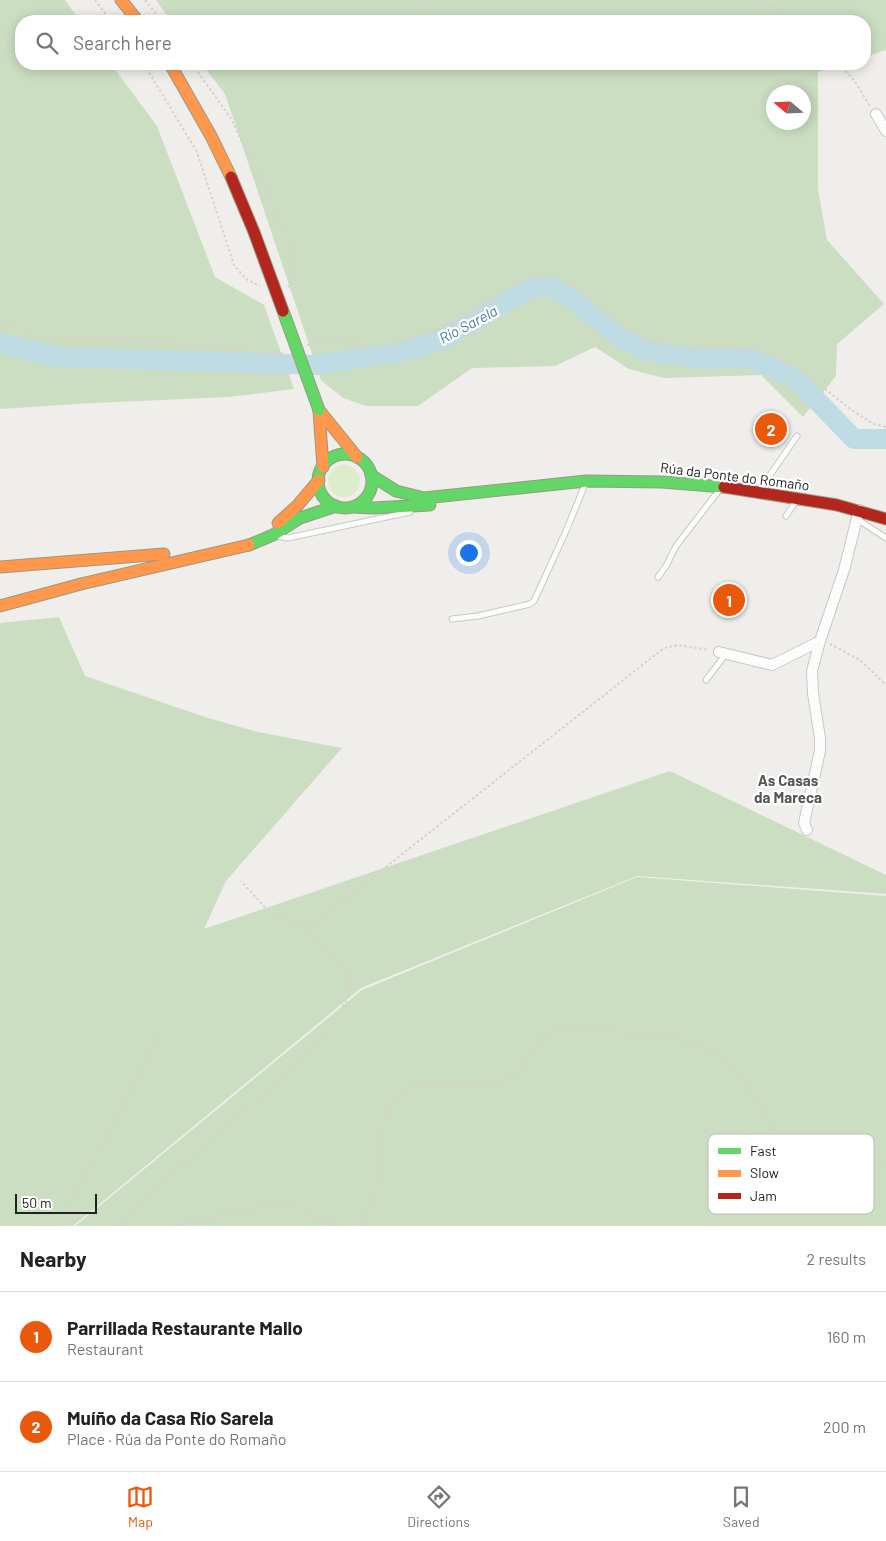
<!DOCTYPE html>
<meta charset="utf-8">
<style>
body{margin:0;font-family:Barlow,sans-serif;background:#f6f6f6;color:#222}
.compass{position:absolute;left:766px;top:85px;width:45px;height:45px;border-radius:50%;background:#fff;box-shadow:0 2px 12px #0003;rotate:289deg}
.scale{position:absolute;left:15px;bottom:12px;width:82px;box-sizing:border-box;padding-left:5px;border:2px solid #222;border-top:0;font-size:14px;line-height:18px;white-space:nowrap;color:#222;-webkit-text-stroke:4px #fff;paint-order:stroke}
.you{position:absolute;left:468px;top:552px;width:18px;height:18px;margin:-12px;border:4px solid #fff;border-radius:50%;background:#1a73e8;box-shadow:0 0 0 8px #1a73e833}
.badge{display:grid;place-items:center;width:32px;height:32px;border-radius:50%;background:#ea580c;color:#fff;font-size:16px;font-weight:700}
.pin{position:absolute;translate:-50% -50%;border:2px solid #fff;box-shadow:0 1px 5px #0006}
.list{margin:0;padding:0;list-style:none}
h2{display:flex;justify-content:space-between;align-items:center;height:65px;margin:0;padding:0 20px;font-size:21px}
h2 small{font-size:16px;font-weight:400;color:#767676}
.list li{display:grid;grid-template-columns:32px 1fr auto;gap:15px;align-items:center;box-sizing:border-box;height:90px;padding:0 20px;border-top:1px solid #e0e0e0}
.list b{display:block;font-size:19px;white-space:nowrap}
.list p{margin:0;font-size:16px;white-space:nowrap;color:#767676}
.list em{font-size:16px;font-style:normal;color:#767676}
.icon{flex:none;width:28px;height:28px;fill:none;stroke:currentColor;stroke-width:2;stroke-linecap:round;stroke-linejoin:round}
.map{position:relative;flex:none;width:886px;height:1226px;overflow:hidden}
.search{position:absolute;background:#fff;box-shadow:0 2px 12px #0003;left:15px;right:15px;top:15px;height:55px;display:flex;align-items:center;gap:12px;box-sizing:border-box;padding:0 18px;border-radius:20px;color:#767676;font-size:19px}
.sheet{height:245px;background:#fff}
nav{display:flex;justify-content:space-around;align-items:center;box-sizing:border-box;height:70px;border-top:1px solid #e0e0e0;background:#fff;font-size:14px;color:#767676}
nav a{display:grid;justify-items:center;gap:2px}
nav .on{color:#ea580c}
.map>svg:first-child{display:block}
</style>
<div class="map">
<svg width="886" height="1226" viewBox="0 0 886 1226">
<rect width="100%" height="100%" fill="#f0eeeb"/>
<circle fill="#ddeccb" cx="344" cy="481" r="16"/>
<g fill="#cbdec1" fill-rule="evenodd">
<polygon points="0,0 65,0 80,21 21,21 21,64 111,64 157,126 215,277 264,305 294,389 229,397 93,403 0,409"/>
<polygon points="156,0 886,0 886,50 865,57 865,21 171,21"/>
<path d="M202,64H843L818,72V190L827,240L884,304L837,344L836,376L803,417L761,375L664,378L629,369L595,347L555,366L472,368L418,406H366L343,398L321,380L225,94ZM804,92V122H774V92Z"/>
<polygon points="59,617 85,676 208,718 258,732 342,748 226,881 204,929 670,771 886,875 886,894 637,876 361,988 73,1226 0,1226 0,623"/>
<polygon points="637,877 886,896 886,1226 75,1226 362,990"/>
</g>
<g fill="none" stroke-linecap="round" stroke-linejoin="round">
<polyline stroke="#bfdbe3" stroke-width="20" points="0,343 57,357 317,365 411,350 446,338 505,302 534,287 553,287 580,305 618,336 643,350 701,359 746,358 772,367 799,382 854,439 886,439"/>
<defs>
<g id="lane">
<polyline points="759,491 797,436"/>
<polyline points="786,516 796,501"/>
<polyline points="857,519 886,538"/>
<polyline points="276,536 288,538 410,512"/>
<polyline points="658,577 666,566 676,546 720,489"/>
<polyline points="452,619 478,616 530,604 534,601 566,531 586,482"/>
<polyline points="706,680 726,654"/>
</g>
<g id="street">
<polyline points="876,114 886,131"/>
<polyline points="719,652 772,665 820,641"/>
<polyline points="807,830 804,823 820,751 820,738 813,693 812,671 820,641 844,570 859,510"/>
</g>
<g id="fast">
<circle cx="345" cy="481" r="27"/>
<polyline points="371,475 396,491 424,498 586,481 662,482 724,487"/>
<polyline points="354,507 373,508 430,505"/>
<polyline points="249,545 273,535 300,518 336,506"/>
</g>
<g id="slow">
<polyline points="121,0 138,21"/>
<polyline points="170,64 211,136 231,177"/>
<polyline points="319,410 357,457"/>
<polyline points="319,411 323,467"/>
<polyline points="278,523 298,505 319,480"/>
<polyline points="0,567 164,554"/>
<polyline points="0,606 81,584 249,545"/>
</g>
<polyline id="jam" points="724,487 837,505 886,519"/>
</defs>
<use href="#lane" stroke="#c9c8c7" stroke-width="7"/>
<use href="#street" stroke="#c9c8c7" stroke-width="12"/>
<use href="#fast" stroke="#999a82" stroke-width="13"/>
<use href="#slow" stroke="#999a82" stroke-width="13"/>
<use href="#jam" stroke="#999a82" stroke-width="13"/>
<g stroke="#dccecd" stroke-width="2" stroke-dasharray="2.5 2.5" stroke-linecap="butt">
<polyline points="95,0 111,21"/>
<polyline points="145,0 162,21"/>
<polyline points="764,0 788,21"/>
<polyline points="421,9 421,0"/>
<polyline points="144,64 197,152 234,265 246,279 260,286"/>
<polyline points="192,64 230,117 293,247 295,273 293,283 288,287"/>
<polyline points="838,64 854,80 870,106"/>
<polyline points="0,324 16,326 39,338 116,337 279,355 286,352"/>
<polyline points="307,345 320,341 347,340 373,348 391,347 472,314 517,282 536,276 577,287 612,322 648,341 684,350 717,348 759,350 792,366 823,387 850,409 874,424 886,427"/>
<polyline points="830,644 860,660 886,685"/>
<polyline points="307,929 664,648 678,645 709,650"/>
<polyline points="61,1226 78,1187 103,1144 163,1028"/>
<polyline points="119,1226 238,1113 271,1093 314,1048 347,1000 352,979 337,959 307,929 289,919 270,913 241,881"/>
<polyline points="173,1226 275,1204 289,1204 338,1226"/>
<path d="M360,1226C366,1214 373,1200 376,1187C383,1156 374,1105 409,1088C418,1087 427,1086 436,1086C460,1086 491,1091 512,1077C537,1060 529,1031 566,1027L671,1037L706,1047L731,1066L744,1081L758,1101L777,1140L791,1152L835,1171L848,1173L864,1171L886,1161"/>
</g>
<use href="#lane" stroke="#fdfcfc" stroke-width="5"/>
<use href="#street" stroke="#fdfcfc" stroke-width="10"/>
<use href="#fast" stroke="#63d668" stroke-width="11"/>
<use href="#slow" stroke="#ff974d" stroke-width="11"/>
<use href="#jam" stroke="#b3261e" stroke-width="11"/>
<defs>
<polyline id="fast-bridge" points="283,311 319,410"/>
<polyline id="jam-bridge" points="231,177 254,232 283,311"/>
</defs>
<use href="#fast-bridge" stroke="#999a82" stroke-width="13" stroke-linecap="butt"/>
<use href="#jam-bridge" stroke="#999a82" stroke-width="13" stroke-linecap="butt"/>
<use href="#fast-bridge" stroke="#63d668" stroke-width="11"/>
<use href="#jam-bridge" stroke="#b3261e" stroke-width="11"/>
</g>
<g text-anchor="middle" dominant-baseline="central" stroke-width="4.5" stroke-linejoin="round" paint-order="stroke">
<g font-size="14" fill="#222" stroke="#fff">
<text transform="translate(735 476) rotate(7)">Rúa da Ponte do Romaño</text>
</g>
<g font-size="15" font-style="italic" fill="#4a7aab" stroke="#fff">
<text transform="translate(468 324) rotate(-28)">Río Sarela</text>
</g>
<g font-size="15" font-weight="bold" fill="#555" stroke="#fff">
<text x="788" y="780">As Casas<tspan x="788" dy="17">da Mareca</tspan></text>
</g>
</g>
<rect x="708" y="1134" width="166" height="80" rx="8" fill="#fff" stroke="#bdbdbd" stroke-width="1"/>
<rect x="718" y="1148" width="23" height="6" fill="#63d668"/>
<rect x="718" y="1170" width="23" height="7" fill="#ff974d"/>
<rect x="718" y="1193" width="23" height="6" fill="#b3261e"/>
<g font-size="14" fill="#222">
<text x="750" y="1156">Fast</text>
<text x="750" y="1178">Slow</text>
<text x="750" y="1201">Jam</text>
</g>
</svg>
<svg class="compass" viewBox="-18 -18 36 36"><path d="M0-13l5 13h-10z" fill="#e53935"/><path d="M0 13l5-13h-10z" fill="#767676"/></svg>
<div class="scale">50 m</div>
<div class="you"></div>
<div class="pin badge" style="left:729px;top:600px">1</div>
<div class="pin badge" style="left:771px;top:429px">2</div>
<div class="search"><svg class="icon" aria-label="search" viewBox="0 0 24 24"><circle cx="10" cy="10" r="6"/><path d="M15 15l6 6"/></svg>Search here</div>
</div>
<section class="sheet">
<h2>Nearby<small>2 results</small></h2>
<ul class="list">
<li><span class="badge">1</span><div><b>Parrillada Restaurante Mallo</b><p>Restaurant</p></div><em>160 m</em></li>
<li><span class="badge">2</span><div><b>Muíño da Casa Río Sarela</b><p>Place · Rúa da Ponte do Romaño</p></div><em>200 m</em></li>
</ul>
</section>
<nav>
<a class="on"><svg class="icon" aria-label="map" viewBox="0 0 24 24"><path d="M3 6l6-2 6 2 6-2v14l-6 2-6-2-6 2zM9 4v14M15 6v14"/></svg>Map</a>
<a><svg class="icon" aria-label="directions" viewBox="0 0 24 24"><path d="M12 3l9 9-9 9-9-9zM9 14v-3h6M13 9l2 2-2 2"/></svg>Directions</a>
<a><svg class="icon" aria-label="saved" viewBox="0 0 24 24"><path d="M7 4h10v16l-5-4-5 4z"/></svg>Saved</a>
</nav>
